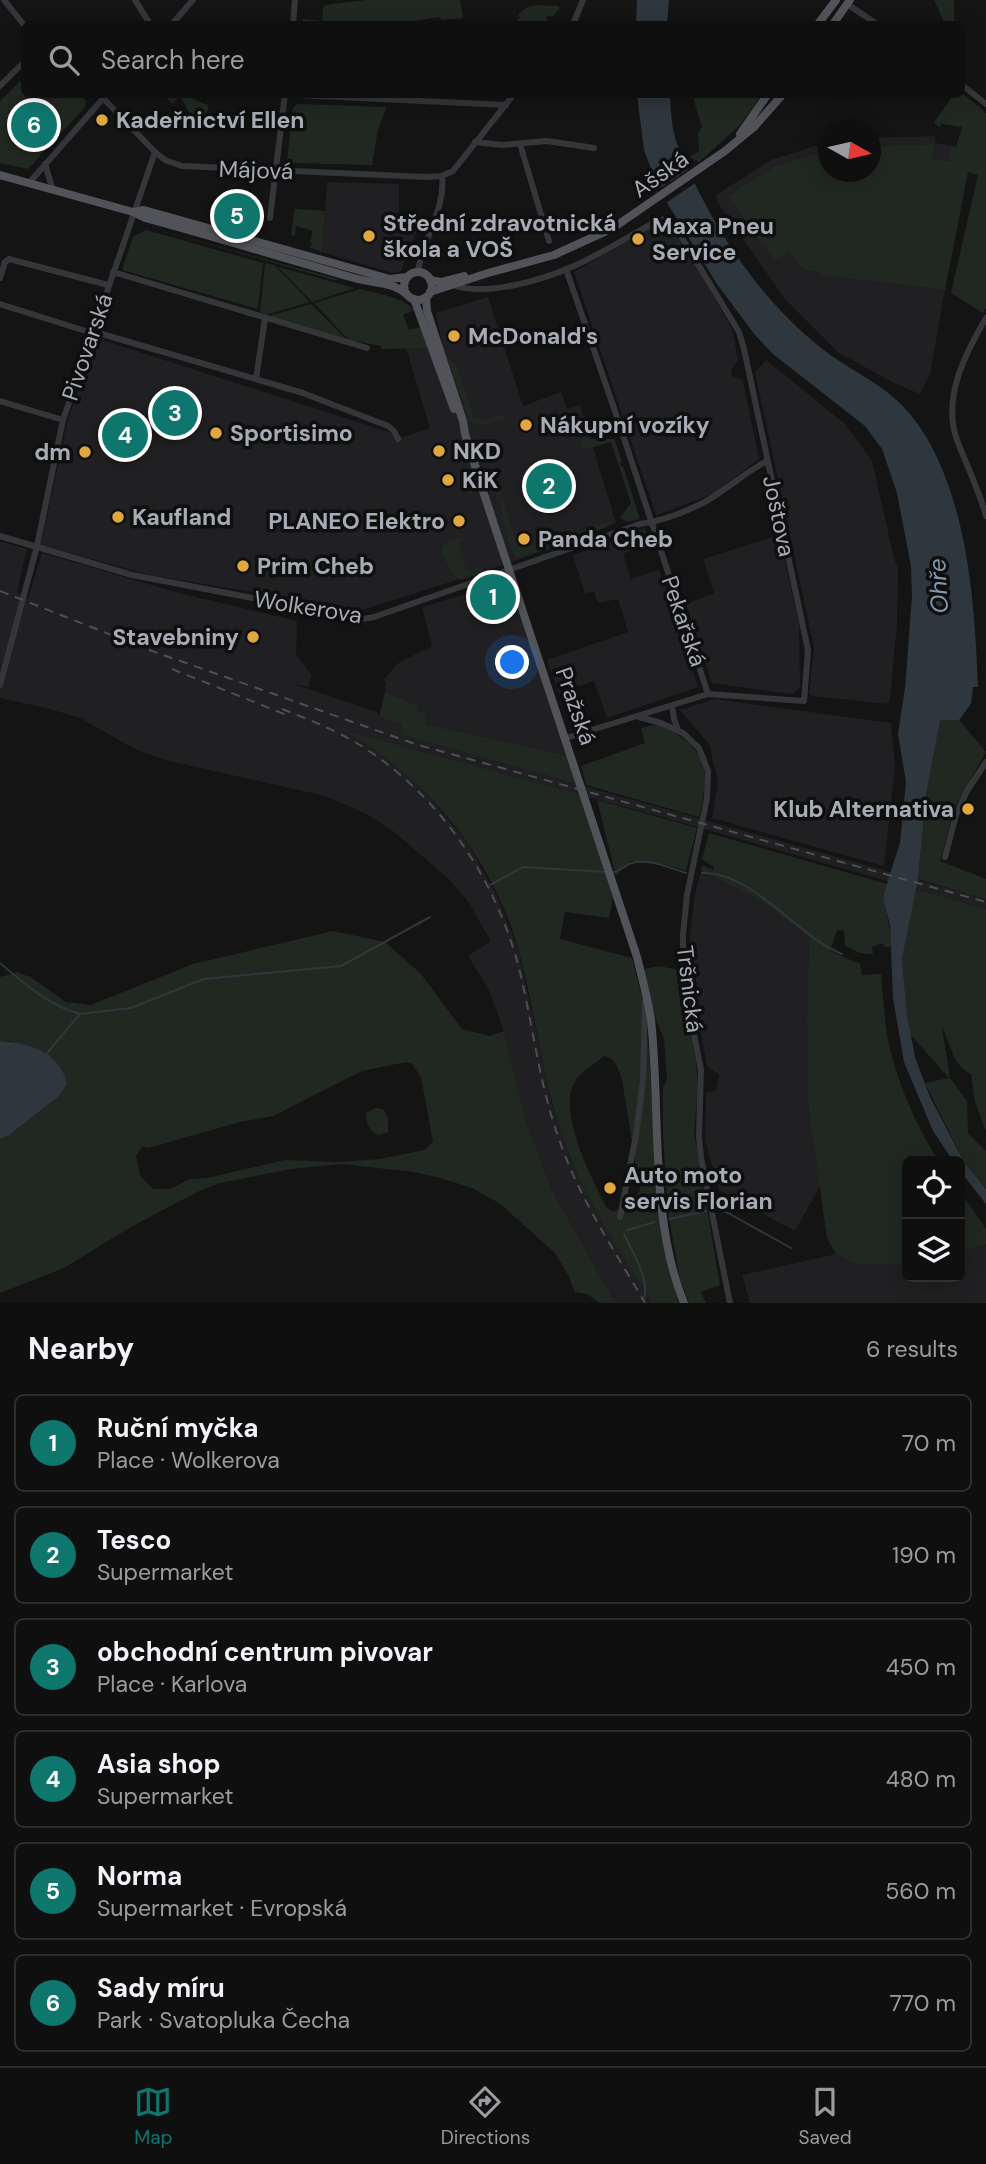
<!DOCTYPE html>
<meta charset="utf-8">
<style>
body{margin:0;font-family:"DM Sans",sans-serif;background:#1d1d1e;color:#f1f3f6}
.controls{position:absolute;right:21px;bottom:21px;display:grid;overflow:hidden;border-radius:10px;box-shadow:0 4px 18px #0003}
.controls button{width:63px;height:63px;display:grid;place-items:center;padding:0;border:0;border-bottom:2px solid #2f2f30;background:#0f0f10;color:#f1f3f6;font:35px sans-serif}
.compass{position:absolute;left:818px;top:119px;width:63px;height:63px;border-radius:50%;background:#0f0f10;box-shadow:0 4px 18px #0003;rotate:98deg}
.you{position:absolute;left:513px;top:663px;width:24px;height:24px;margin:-18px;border:5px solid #fff;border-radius:50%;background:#1a73e8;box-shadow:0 0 0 10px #1a73e833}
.badge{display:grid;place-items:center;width:46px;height:46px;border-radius:50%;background:#0f766e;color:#fff;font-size:23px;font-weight:700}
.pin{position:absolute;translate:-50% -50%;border:4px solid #fff;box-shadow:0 2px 7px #0006}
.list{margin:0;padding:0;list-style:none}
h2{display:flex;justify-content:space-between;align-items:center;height:91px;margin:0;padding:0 28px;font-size:30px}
h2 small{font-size:23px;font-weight:400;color:#9b9c9f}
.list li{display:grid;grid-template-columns:46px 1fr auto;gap:21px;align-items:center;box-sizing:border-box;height:98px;margin:0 14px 14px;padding:0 14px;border:2px solid #2f2f30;border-radius:10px}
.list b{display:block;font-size:26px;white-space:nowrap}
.list p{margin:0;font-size:23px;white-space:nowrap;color:#9b9c9f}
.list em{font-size:23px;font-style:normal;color:#9b9c9f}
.icon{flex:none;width:38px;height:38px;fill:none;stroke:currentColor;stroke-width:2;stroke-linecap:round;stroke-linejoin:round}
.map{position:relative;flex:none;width:986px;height:1303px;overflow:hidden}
.search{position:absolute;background:#0f0f10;box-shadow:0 4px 18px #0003;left:21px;right:21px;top:21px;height:77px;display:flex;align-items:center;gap:18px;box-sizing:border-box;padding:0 24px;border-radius:10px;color:#9b9c9f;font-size:26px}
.sheet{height:763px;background:#0f0f10}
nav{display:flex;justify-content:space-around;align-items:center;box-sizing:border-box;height:98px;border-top:2px solid #2f2f30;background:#0f0f10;font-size:19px;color:#9b9c9f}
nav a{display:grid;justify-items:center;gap:4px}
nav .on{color:#0f766e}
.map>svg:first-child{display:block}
</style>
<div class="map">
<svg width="986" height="1303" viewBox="0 0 986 1303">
<rect width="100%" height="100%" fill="#141415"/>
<g fill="#202022">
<polygon points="935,136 936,143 951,146 949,161 932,159 934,144 871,146 870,138"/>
<polygon points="828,142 828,149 773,167 728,196 789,250 803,270 821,272 821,275 945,290 930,374 920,394 894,383 839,353 785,299 717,202 716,195 771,160"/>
<polygon points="327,182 399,184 399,212 421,221 401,271 392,273 322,252"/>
<polygon points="659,223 671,225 698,269 732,329 738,360 731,370 732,376 743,380 759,459 713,494 656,515 574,272"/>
<polygon points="488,297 523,406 561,392 567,409 580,405 616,523 501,566 362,610 150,575 41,545 67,422 96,338 404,437 430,428 406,348 427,348 442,343 436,313"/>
<polygon points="766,360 845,424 872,461 894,558 898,569 897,623 890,699 887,704 812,696 809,693 814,647 755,372"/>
<polygon points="645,528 650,544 623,554 631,579 659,570 698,687 607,718 594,681 559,693 547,660 628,632 618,599 598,603 594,591 585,594 573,555"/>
<polygon points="779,535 799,624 800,687 794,693 790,694 712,683 686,604 714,593 703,559"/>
<polygon points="0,541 27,549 17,592 28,599 42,553 179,593 297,621 296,655 312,675 309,687 291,683 377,712 379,717 402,725 402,735 986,899 986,909 658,816 349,732 390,759 426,792 468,844 497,896 519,952 552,1105 570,1158 605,1225 652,1303 620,1303 613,1299 552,1190 526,1121 504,1031 488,988 468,956 491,941 469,903 448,878 393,831 370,816 342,803 321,795 165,760 137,750 80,718 50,709 0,698"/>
<polygon points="508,581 566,755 425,724 425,720 417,711 419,706 385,692 386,683 384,680 397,664 432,646 422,607"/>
<polygon points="715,699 891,723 895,767 884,866 712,818 718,781 709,744 680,710"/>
<polygon points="701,871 757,898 809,937 807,1018 808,1104 820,1186 795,1231 719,1190 705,1140 706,1092 716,1091 719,1075 707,1066 692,985 690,935 694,898"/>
<polygon points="986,1244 986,1303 750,1303 742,1275 836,1254 856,1264 907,1264 907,1277 960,1277 960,1252"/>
</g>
<g fill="#212821" fill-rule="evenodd">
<polygon points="367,0 460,0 463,18 441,20 440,17 412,21 410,24 302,24 303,19 322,21 323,9 325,5"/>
<polygon points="934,0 954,0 954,24 945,24"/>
<path d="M558,6L560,8L552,17L549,15L546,18L549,22L546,24H514L520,17L518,15C527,2 543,6 558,6Z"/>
<polygon points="24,77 24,94 80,95 86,101 85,107 28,169 0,163 0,101"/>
<polygon points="962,93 986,113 986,308 983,313 951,293 978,175 968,172 945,290 820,275 820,272 803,270 789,251 774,260 728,196 773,167 828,149 828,172 870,172 871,146 934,144 932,159 949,161 951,146 956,147 962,127 941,124 940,127 934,123 953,95 962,94"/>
<polygon points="163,95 184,95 209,106 204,120 190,114 180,95 173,104"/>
<polygon points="692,95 692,94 762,95 740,125 699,162 690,157 699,151 698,134 702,127"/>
<polygon points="297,104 387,107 378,129 372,165 289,163 287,160 293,108"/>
<polygon points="295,207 297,209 325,211 322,252 309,247 313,243 310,242 313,231 296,226 295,236 291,235"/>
<polygon points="151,228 334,278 339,280 334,280"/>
<polygon points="146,230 263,263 258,309 122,270 133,237"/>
<polygon points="265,263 274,265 310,302 266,315 260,312"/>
<polygon points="278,267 355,288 312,302"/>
<path d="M360,289C378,294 401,296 414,310L403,315L409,330L420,327L428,348L381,349V346L349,340L314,303Z"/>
<polygon points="311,304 346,339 269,316"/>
<polygon points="447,357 456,365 474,418 479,417 481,422 504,414 506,419 479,426 470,422"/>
<polygon points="584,439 614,439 622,461 620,462 621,467 623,466 640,519 627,522 620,518 631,503 611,442 584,450 580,440"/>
<path d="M493,467L514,536H516L520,549L612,521L607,527L546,550L517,557C506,549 505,518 500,503L502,501L500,496L498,497Z"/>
<polygon points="460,538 462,540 458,543 467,571 482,567 482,573 461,580 452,573 441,551 445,543"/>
<polygon points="385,692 419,706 417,711 426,715 425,724 566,755 577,784 402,735 402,725 379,717"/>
<polygon points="940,719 959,720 986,752 954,809 940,861 986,879 986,899 918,879 926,795"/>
<path d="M659,724C707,749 711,766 699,817L586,785L581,766L645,743L641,728Z"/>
<path d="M346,731L582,795L613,897L609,918L565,912L560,939L632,958C637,979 644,1000 646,1021C657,1114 647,1213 679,1303H652C619,1249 582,1195 562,1135C542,1077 536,1015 520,955C495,861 429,779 346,731ZM604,1056C617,1059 618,1068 622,1080L640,1190L633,1201L613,1212L606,1207C592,1178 553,1107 578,1077C584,1070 596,1063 604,1056Z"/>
<polygon points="597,800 697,828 686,871 667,865 631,861 623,867 616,876"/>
<path d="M709,833L887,884L884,893L892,947H884L883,943L872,947L873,954L860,953L845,946L844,931L837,930L830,951L860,964L862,975L881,974C883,994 884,1014 887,1034C894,1075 916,1127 939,1161H907V1264H856L836,1254L827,1238L808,1104L807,1018L809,937L757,898L701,871L702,865L713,870L714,867L702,859Z"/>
<path d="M919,890L986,909V1131L975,1102L971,1074C952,1066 950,1040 942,1028L950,1078L967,1101L968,1133L986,1151V1189L964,1162L925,1083L949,1078L910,1034L907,1015L902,959L915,891Z"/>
<path d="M333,931L385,942L421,974L462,1029L490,1036L504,1031L526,1121L552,1190L613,1299L620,1303H600L587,1294L575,1292L568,1275L555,1253L499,1203L472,1188L440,1178L414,1172L341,1164L291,1169L220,1183L197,1192L129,1228L64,1268L0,1293V1139L8,1136L59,1096L63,1072L53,1058L10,1041H0V977L17,972L32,978L66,1002L91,1005L193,964ZM406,1062L412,1064L421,1077L433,1142L424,1150L380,1159L336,1162L285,1160L207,1178L190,1179L170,1189H153L140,1175L136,1156L142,1147L148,1148L240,1122L273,1116L362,1071Z"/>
<polygon points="659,966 678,970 696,1062 698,1089 694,1132 720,1285 701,1292 706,1303 689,1303 680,1279 668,1212 663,1135 663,1087 667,1080 664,1039 655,1017 644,969"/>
<path d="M376,1108L383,1109L388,1118V1132L378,1135C369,1130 366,1123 366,1113Z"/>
<polygon points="960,1191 986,1229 986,1244 960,1252"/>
</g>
<g fill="#2e373d">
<polygon points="637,0 669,0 667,24 636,24"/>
<path d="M637,95H670C671,109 671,123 675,137C678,148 684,160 689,171C719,237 763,302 821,348C863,380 895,386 925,435C968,506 975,606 978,687H973L971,704L959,720H940L926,795L918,879L902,959L907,1015L915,1057L930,1097L964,1162L986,1189V1204L960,1171V1161H953L933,1131L904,1062L893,998L890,925L884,901V893L900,843L906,782L898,734L905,688L912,596L911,566L897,493L882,449L865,426L773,354L755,335L717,284L658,188L644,150Z"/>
<path d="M0,1041C30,1043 60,1052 67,1084L59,1096L8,1136L0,1139Z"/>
</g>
<polygon fill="#141415" points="692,167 698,181 663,205 656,191"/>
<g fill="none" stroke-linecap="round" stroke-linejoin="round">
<g stroke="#2e373d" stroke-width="2">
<path d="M614,872C621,871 623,867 629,864C645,857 671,868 686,873"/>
<path d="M702,873C751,870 798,937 842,954"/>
<polyline points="490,885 523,867 606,872"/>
<path d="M0,963C24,983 49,1006 80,1014"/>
<polyline points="47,1053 80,1014 131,1008 204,979 341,966 430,917"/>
<polyline points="716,1209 728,1213 791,1248"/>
<polyline points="669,1219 707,1211"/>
<polyline points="627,1230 655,1222"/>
<path d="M624,1234C632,1252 650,1278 644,1299"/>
</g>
<g stroke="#35363a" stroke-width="6">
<polyline points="4,0 24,25"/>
<polyline points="135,0 150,24"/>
<polyline points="847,4 877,24"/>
<polyline points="172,24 193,0"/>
<polyline points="293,24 295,0"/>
<polyline points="573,24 583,0"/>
<polyline points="962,85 986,104"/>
<polyline points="0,86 24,62"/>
<polyline points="99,94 155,152 165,160 182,166 426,177 442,176 453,171 514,94"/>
<polyline points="276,94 506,105"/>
<polyline points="475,142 502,145 547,141 594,148"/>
<polyline points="520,144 549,241"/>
<polyline points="45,164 53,190"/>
<polyline points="29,183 107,94"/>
<polyline points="270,218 285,94"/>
<polyline points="566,269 617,417 708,694"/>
<polyline points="113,272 367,348"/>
<path d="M418,272C422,240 446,209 442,176"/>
<polyline points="0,278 5,262 9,259 108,285"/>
<path d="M453,285C485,297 543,280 574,266C603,253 631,235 659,220L667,219L673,223L739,332L744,349L808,650L804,701L708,694L566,738"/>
<polyline points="0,304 92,333 102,334 303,393 388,426 394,431 398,439"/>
<path d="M986,318C965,354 942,398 957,440C967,466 979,490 986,516"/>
<polyline points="256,379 265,318"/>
<polyline points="0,401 63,420"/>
<path d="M0,536L132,575L363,619L374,617L640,524C662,521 683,513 703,503C725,491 744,473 767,461"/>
<polyline points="0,685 37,546 63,420 155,152"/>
<polyline points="672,706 674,719 678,730"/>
<polyline points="639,717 661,723 683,733 699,748 708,771 707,798 687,895 683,935 683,979 701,1070 699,1136 701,1158 730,1303"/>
<polyline points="945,857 956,815 967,791 986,762"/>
<polyline points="620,1217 636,1135 643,1080 645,1001"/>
</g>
<g stroke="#525359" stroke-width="8">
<polyline points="818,24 836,0"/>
<polyline points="833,24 850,0"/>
<polyline points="740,134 768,94"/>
<path d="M0,175L133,212L145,218C215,237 284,258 354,278C370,283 393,282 405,293"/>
<polyline points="133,212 144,210 390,279 407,277"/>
<circle cx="418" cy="286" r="14"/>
<polyline points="430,280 441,282 464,276"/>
<polyline points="430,292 488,273 554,255 613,228 725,151 754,127 783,94"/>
<path d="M426,297L427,311L463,421L465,434L482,488L637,957C642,978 648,999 651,1020C661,1110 649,1218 684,1303"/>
<polyline points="414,299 454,409"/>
</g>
<g stroke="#4d4e53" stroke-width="2" stroke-dasharray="9 7" stroke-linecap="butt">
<polyline points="0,591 152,651 415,744 986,902"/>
<polyline points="172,669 289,716"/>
<path d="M282,709C310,720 338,731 363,747C441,797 496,880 519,968C533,1025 539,1084 559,1139C579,1198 614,1250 645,1303"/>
</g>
</g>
<g fill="#e0a741" stroke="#0f0f10" stroke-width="2.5">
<circle cx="102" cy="120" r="7"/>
<circle cx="369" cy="236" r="7"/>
<circle cx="638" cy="239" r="7"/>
<circle cx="454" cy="336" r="7"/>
<circle cx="526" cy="425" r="7"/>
<circle cx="216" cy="433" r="7"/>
<circle cx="439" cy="451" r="7"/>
<circle cx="85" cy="452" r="7"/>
<circle cx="448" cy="480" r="7"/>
<circle cx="118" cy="517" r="7"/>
<circle cx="459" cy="521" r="7"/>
<circle cx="524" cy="539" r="7"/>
<circle cx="243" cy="566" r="7"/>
<circle cx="253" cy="637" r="7"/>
<circle cx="968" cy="809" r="7"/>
<circle cx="610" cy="1188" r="7"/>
</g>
<g text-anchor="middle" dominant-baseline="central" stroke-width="7" stroke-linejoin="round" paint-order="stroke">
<g font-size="23" font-weight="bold" fill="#a7abb4" stroke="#0f0f10" text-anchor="start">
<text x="116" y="120">Kadeřnictví Ellen</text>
<text x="383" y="223">Střední zdravotnická<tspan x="383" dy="26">škola a VOŠ</tspan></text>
<text x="652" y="226">Maxa Pneu<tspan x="652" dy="26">Service</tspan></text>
<text x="468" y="336">McDonald's</text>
<text x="540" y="425">Nákupní vozíky</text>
<text x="230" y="433">Sportisimo</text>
<text x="453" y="451">NKD</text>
<text x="71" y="452" text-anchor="end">dm</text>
<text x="462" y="480">KiK</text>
<text x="132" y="517">Kaufland</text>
<text x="445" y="521" text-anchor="end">PLANEO Elektro</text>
<text x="538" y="539">Panda Cheb</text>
<text x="257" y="566">Prim Cheb</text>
<text x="239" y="637" text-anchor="end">Stavebniny</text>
<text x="954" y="809" text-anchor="end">Klub Alternativa</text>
<text x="624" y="1175">Auto moto<tspan x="624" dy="26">servis Florian</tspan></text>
</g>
<g font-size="23" fill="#a7abb4" stroke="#0f0f10">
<text transform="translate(256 170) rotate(2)">Májová</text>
<text transform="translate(660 174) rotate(-35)">Ašská</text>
<text transform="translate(87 347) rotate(-71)">Pivovarská</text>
<text transform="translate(779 516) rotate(78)">Joštova</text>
<text transform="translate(308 607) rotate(9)">Wolkerova</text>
<text transform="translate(684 621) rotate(71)">Pekařská</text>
<text transform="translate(576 706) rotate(71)">Pražská</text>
<text transform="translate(690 989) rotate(83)">Tršnická</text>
</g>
<g font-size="24" font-style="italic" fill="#8199ad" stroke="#0f0f10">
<text transform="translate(938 586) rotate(-93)">Ohře</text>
</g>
</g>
</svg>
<div class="controls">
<button><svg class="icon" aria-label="locate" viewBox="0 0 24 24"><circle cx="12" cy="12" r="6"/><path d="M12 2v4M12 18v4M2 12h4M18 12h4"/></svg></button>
<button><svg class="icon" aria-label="layers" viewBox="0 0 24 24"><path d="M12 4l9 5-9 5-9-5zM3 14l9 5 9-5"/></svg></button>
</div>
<svg class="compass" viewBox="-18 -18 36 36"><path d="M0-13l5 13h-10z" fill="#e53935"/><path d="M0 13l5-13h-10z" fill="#9b9c9f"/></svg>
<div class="you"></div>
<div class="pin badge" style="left:493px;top:597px">1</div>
<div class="pin badge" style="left:549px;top:486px">2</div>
<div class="pin badge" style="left:175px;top:413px">3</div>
<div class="pin badge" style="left:125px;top:435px">4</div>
<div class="pin badge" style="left:237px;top:216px">5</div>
<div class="pin badge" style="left:34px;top:125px">6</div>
<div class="search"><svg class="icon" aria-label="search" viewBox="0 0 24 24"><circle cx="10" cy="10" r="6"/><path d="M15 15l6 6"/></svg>Search here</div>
</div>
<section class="sheet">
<h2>Nearby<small>6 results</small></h2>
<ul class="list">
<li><span class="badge">1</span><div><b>Ruční myčka</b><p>Place · Wolkerova</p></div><em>70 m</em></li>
<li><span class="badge">2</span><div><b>Tesco</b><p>Supermarket</p></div><em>190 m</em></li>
<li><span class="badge">3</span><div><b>obchodní centrum pivovar</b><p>Place · Karlova</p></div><em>450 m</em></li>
<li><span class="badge">4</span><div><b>Asia shop</b><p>Supermarket</p></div><em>480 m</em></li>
<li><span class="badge">5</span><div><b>Norma</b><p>Supermarket · Evropská</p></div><em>560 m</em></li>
<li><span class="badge">6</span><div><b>Sady míru</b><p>Park · Svatopluka Čecha</p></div><em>770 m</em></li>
</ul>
</section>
<nav>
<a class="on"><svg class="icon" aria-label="map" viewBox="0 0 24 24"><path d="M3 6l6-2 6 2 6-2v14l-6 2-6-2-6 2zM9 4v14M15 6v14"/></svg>Map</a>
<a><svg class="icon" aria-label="directions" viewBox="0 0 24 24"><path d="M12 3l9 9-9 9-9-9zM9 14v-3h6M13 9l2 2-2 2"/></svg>Directions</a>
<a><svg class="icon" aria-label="saved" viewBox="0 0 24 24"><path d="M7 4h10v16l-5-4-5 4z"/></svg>Saved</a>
</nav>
